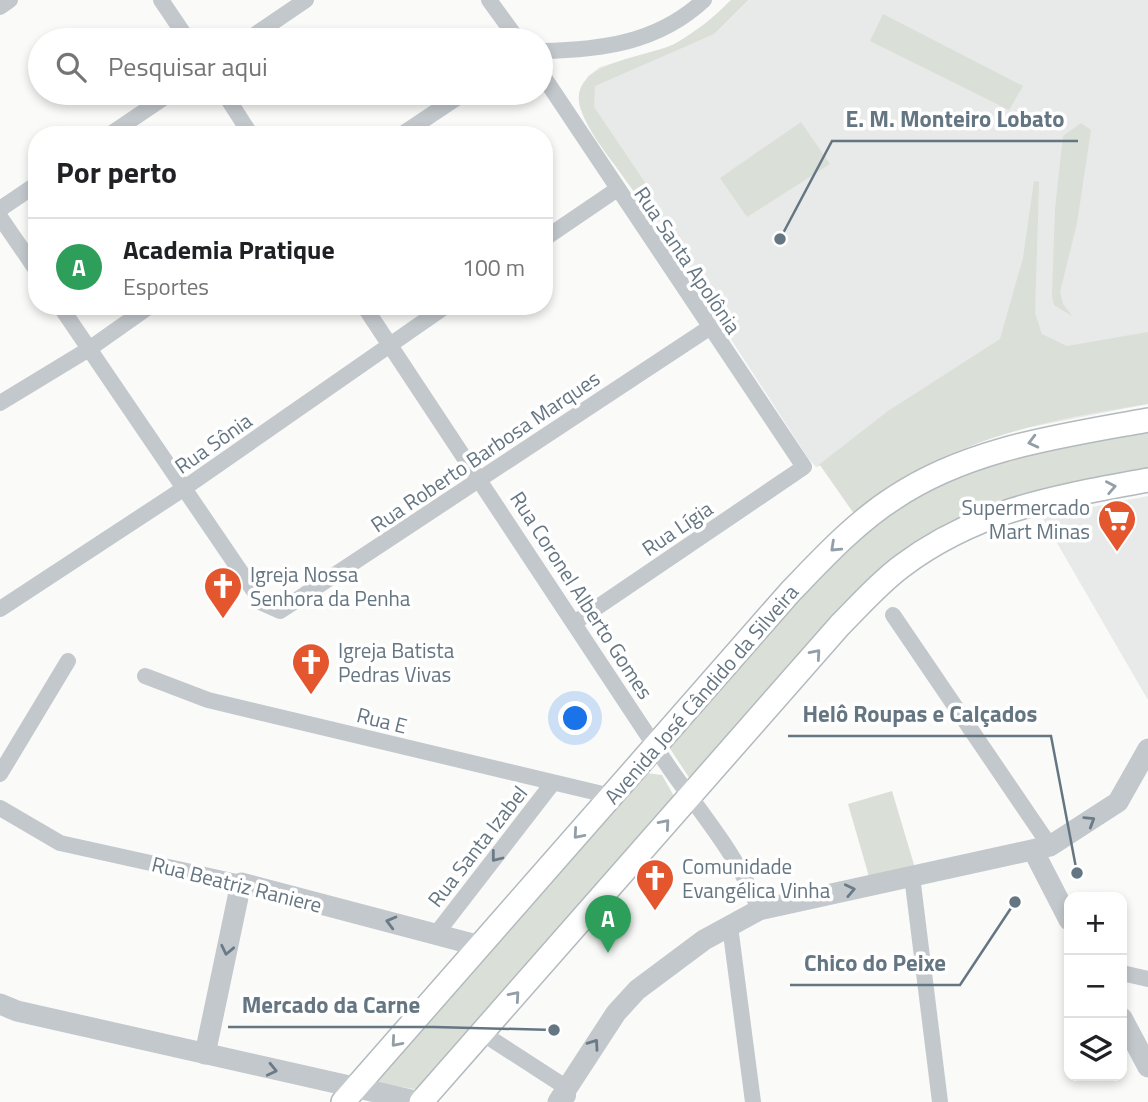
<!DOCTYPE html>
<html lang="pt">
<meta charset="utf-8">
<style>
body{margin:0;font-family:"Titillium Web",sans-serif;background:#f6f6f6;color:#202124}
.controls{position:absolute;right:21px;bottom:21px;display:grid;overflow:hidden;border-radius:14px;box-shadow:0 4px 10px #0003}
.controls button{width:63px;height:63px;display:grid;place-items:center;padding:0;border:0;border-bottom:2px solid #e0e0e0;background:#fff;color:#202124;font:35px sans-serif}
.you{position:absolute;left:576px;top:719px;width:24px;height:24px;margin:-18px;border:5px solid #fff;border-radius:50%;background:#1a73e8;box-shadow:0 0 0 10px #1a73e833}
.badge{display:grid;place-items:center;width:46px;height:46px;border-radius:50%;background:#e4572e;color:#fff;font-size:23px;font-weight:700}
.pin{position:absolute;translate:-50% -58px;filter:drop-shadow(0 2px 4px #0008)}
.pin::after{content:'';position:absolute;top:37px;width:24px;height:21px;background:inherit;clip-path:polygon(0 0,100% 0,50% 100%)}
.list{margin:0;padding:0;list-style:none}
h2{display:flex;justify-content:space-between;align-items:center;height:91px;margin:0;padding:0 28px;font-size:30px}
h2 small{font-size:23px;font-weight:400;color:#757577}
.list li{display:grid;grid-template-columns:46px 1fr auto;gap:21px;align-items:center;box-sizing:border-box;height:98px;padding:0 28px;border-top:2px solid #e0e0e0}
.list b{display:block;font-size:26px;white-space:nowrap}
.list p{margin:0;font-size:23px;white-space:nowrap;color:#757577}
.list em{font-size:23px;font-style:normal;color:#757577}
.icon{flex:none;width:38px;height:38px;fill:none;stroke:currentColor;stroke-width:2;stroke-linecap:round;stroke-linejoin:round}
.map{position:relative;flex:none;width:1148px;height:1102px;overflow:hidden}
.search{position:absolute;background:#fff;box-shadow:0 4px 10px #0003;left:28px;top:28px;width:525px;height:77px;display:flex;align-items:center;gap:18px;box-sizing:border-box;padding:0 24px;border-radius:38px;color:#757577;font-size:26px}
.panel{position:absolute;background:#fff;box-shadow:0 4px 10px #0003;left:28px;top:126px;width:525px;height:189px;border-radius:28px}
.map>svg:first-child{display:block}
</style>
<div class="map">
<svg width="1148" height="1102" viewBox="0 0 1148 1102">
<rect width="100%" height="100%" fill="#fafaf8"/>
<g fill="#e8e9e9">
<polygon points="731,0 1148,0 1148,404 1026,428 961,447 901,480 855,515 820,465 816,467 808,458 581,108 582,87 588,76 600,67 674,45 712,20"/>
<polygon points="1148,496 1148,700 1042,517"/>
</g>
<g fill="#dadfd7">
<path d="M731,0H748L714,34L595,86L594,107L646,184L634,192C617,166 591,138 581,110C565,60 648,59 676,43C697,31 714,17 731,0Z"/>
<polygon points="883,14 1023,86 1009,110 870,41"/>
<polygon points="801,122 830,164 747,217 720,178"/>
<polygon points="1081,123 1091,130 1077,223 1060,292 1063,304 1072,316 1054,305 1052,296 1055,209 1063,136"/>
<path d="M1034,181L1039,182L1035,313L1042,334L1067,346L1148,332V404C1039,421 940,441 855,515L820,465L816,467L888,411L1000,339L1023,258Z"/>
<polygon points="1148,428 1148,472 948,527 692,782 669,747 749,651 859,535 930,487 999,459"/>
<polygon points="646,773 662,775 675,798 420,1090 371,1082"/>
<polygon points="892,791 915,868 870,880 848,804"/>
</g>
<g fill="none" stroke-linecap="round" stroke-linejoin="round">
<defs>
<g id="secondary">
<path d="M343,1102L791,591C823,558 855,523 894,498C969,448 1061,436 1148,420"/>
<path d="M421,1102L840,625C860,605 879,583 902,566C978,509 1057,497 1148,480"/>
</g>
</defs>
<use href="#secondary" stroke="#b3babf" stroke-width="26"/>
<g stroke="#c3c8cc" stroke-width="16">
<polyline points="161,0 188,40"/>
<polyline points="489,0 518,40"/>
<polyline points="0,7 10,0"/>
<polyline points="247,40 306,0"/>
<path d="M541,51C601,50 658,43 704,0"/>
<polyline points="541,73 804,467 574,623"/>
<polyline points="224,93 251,135"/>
<polyline points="109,135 171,93"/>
<polyline points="401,135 464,93"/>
<polyline points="0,209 37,184"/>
<polyline points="0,217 37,271"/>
<polyline points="544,239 616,190"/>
<polyline points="60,306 262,603 280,611 709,328"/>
<path d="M364,306L664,760C696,808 739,855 759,910"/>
<polyline points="0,403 89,349 150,306"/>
<polyline points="0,609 183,489 446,306"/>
<polyline points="893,615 1050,846"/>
<polyline points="145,676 208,700 611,796"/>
<polyline points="0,774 68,661"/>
<polyline points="0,808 60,843 241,883"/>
<polyline points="912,876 940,1102"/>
<polyline points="730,926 753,1102"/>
<polyline points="436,934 552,784"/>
<polyline points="1122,973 1148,979"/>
<polyline points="482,1033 567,1088 568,1096"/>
</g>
<g stroke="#c3c8cc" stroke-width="21">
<polyline points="1034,852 1069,920"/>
<polyline points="0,1004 17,1011 420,1102"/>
<polyline points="1122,1018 1148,1067"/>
<polyline points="205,1054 241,883 480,946"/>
<polyline points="558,1102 616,1013 637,990 704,940 759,910 1050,846 1118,802 1148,749"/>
</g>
<use href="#secondary" stroke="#fff" stroke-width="23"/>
</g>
<defs><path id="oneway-chevron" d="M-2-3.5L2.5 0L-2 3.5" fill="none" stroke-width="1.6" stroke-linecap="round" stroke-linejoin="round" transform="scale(1.75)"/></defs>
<g stroke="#939fa8">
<use href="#oneway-chevron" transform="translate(1033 442) rotate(166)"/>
<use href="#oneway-chevron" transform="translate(1111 487) rotate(-11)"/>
<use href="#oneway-chevron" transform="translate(835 547) rotate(137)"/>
<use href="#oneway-chevron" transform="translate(816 654) rotate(-49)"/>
<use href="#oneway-chevron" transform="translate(665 824) rotate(-49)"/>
<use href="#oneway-chevron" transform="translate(578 834) rotate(131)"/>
<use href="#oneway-chevron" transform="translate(515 996) rotate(-49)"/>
<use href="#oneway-chevron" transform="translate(396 1042) rotate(131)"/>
</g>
<g stroke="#6a7a87">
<use href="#oneway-chevron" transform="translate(1090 821) rotate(-32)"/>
<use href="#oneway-chevron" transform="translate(496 857) rotate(128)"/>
<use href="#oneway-chevron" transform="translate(850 890) rotate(-12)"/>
<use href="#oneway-chevron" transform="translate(391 922) rotate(-165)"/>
<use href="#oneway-chevron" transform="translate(227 950) rotate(102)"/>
<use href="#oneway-chevron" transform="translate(594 1044) rotate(-55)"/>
<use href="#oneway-chevron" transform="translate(272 1070) rotate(13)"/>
</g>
<defs>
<symbol id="supermarket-pin" viewBox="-11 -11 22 30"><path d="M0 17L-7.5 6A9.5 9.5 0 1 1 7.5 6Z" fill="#e4572e" stroke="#fff"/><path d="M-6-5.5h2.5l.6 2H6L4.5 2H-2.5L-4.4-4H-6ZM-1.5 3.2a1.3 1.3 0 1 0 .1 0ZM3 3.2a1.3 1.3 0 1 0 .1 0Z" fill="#fff"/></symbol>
<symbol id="church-pin" viewBox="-11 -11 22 30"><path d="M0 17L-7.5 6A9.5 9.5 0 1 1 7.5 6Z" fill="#e4572e" stroke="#fff"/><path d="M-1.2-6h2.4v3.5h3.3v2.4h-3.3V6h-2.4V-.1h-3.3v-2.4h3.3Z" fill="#fff"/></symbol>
</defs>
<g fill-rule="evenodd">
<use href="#supermarket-pin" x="1095" y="497" width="44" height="60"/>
<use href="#church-pin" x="201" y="564" width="44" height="60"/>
<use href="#church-pin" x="289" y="640" width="44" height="60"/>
<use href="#church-pin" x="633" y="856" width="44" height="60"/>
</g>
<g text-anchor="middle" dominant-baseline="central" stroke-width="7" stroke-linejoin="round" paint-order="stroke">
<g font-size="21" fill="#657683" stroke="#fff">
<text transform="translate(688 260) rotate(56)">Rua Santa Apolônia</text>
<text transform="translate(213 443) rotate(-35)">Rua Sônia</text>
<text transform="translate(485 451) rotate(-34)">Rua Roberto Barbosa Marques</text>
<text transform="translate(677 528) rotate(-34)">Rua Lígia</text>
<text transform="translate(582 595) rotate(57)">Rua Coronel Alberto Gomes</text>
<text transform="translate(701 694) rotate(-49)">Avenida José Cândido da Silveira</text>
<text transform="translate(382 720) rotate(14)">Rua E</text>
<text transform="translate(477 846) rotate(-52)">Rua Santa Izabel</text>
<text transform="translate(237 884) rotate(14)">Rua Beatriz Raniere</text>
</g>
<g font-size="21" fill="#657683" stroke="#fff" text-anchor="start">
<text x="1090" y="507" text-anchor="end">Supermercado<tspan x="1090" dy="24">Mart Minas</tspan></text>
<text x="250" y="574">Igreja Nossa<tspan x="250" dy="24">Senhora da Penha</tspan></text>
<text x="338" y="650">Igreja Batista<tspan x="338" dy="24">Pedras Vivas</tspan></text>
<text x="682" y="866">Comunidade<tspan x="682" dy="24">Evangélica Vinha</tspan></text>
</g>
</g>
<path fill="none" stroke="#657683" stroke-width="2.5" d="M780 239L832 141H1078M1077 873L1051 736H788M1015 902L960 985H790M554 1030L434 1027H228"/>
<g fill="#657683" stroke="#fff" stroke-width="2.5">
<circle cx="780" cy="239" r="7"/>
<circle cx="1077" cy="873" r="7"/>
<circle cx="1015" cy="902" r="7"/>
<circle cx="554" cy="1030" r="7"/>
</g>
<g font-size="23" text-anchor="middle" font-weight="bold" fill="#657683" stroke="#fff" stroke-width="7" stroke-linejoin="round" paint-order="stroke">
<text x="955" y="127">E. M. Monteiro Lobato</text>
<text x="920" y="722">Helô Roupas e Calçados</text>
<text x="875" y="971">Chico do Peixe</text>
<text x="331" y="1013">Mercado da Carne</text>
</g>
</svg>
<div class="controls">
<button>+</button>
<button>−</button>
<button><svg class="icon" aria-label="layers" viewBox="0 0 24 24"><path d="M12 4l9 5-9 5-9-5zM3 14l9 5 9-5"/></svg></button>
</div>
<div class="you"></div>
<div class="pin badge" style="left:608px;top:953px;background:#2e9e5b">A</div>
<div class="search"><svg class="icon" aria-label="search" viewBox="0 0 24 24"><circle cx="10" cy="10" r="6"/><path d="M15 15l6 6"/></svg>Pesquisar aqui</div>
<section class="panel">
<h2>Por perto<small></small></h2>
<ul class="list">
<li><span class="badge" style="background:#2e9e5b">A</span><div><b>Academia Pratique</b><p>Esportes</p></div><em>100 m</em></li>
</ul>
</section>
</div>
